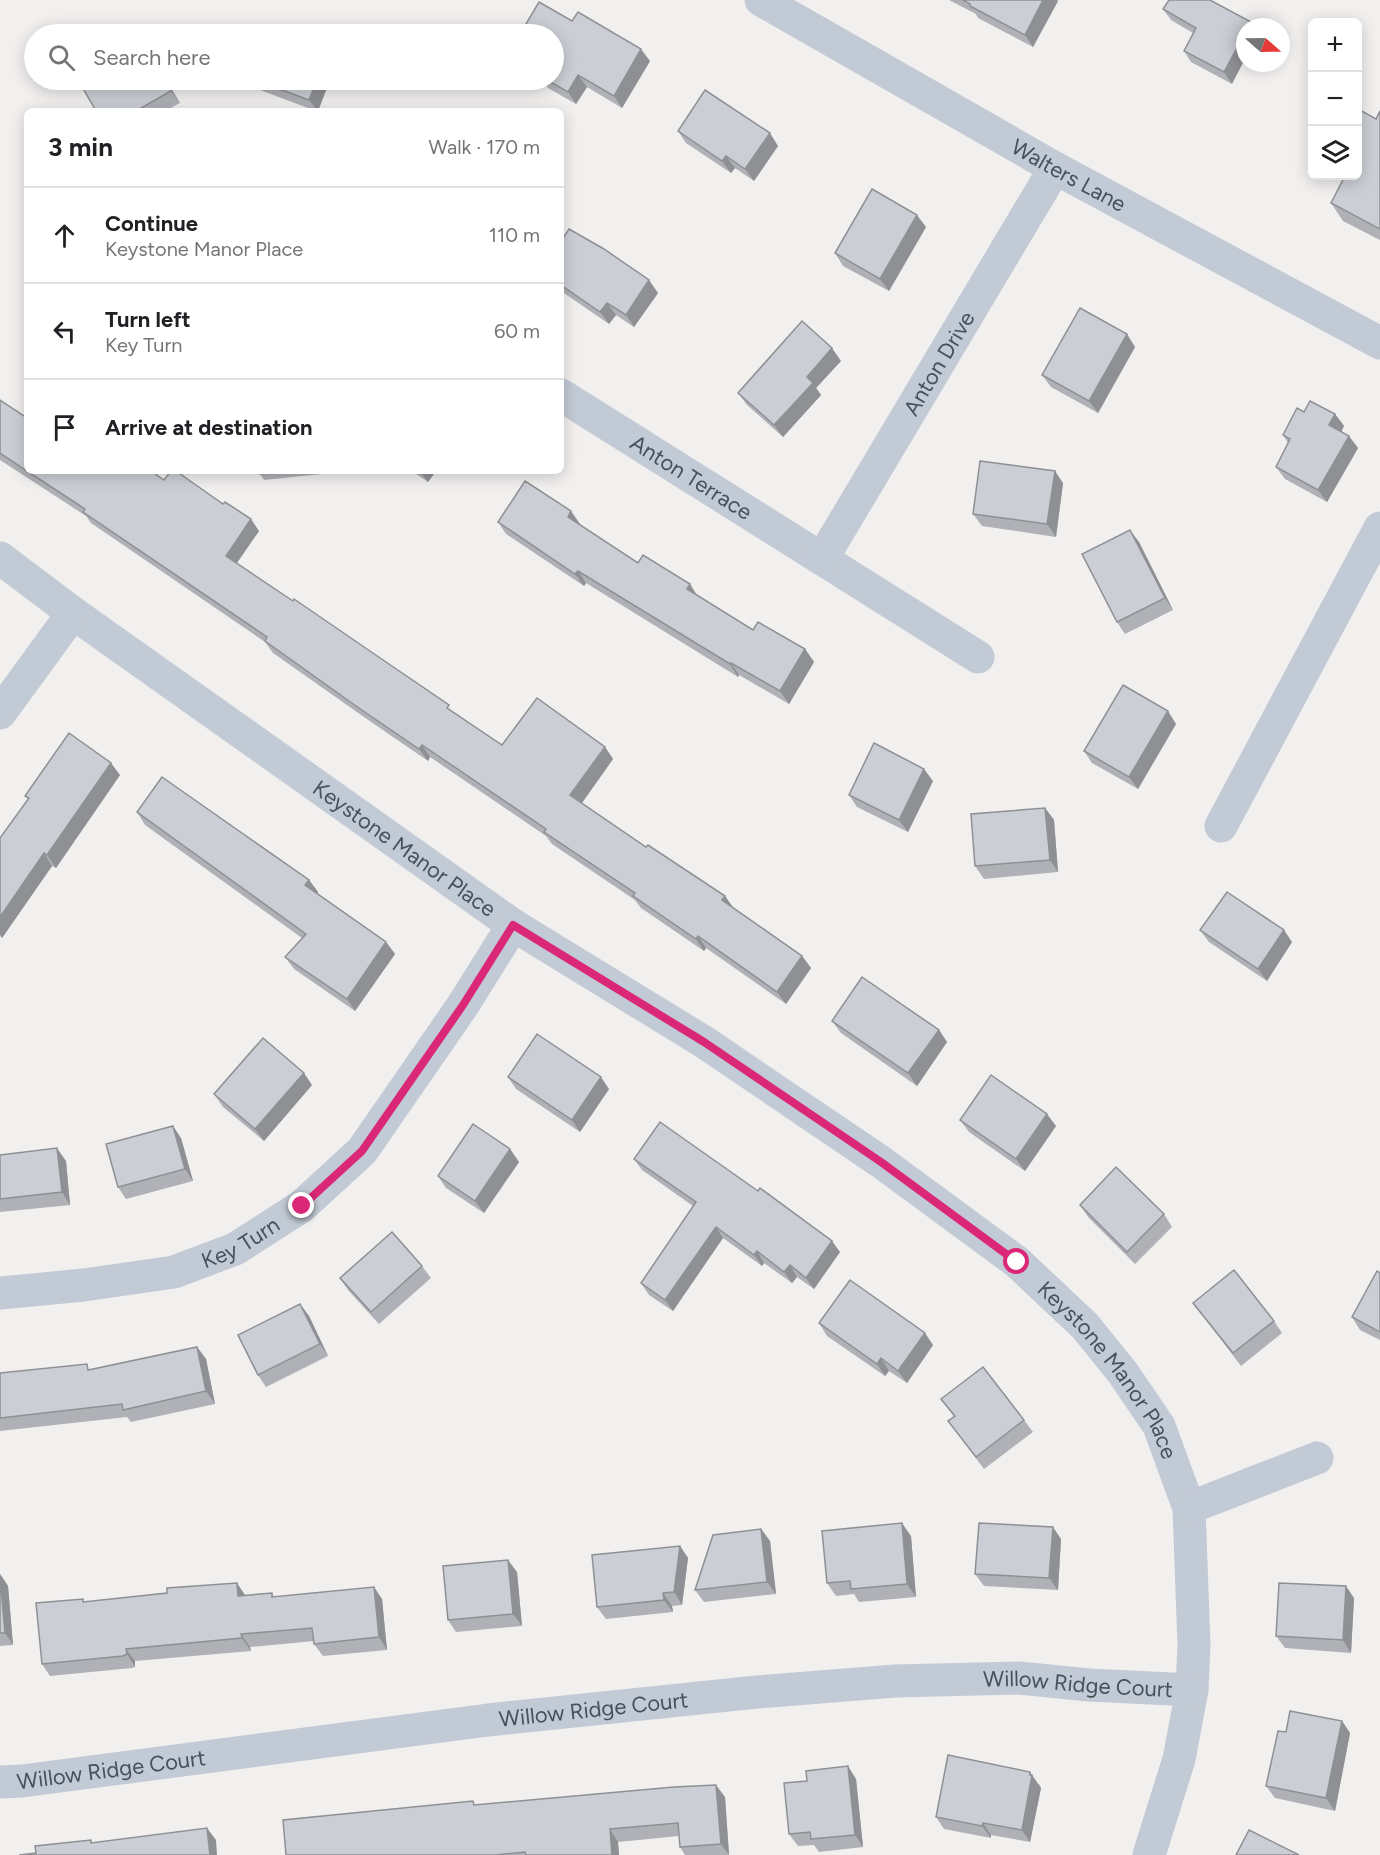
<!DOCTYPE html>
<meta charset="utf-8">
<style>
body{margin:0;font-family:Figtree,sans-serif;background:#f2f2f2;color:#202124}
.controls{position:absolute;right:18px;top:18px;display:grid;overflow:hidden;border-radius:9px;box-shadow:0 3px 15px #0003}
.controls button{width:54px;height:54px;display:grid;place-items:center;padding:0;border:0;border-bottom:2px solid #e0e0e0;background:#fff;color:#202124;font:30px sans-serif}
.compass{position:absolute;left:1236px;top:18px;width:54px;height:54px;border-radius:50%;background:#fff;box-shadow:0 3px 15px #0003;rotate:110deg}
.stop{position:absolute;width:18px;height:18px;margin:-14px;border:4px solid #db2777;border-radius:50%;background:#fff}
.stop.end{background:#db2777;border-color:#fff;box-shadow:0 2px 6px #0008}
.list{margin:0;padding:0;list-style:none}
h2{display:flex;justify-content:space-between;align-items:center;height:78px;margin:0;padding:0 24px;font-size:26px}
h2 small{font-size:20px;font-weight:400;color:#757577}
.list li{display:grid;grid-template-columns:39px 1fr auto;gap:18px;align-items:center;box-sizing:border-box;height:96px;padding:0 24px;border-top:2px solid #e0e0e0}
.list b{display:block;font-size:22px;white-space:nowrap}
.list p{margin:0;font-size:20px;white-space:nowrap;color:#757577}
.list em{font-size:20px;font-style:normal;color:#757577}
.icon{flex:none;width:33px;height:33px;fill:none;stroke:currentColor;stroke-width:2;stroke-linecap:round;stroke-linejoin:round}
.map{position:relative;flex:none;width:1380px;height:1855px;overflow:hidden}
.search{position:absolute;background:#fff;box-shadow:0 3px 15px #0003;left:24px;top:24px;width:540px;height:66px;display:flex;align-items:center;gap:15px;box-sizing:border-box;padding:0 21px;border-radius:33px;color:#757577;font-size:22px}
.panel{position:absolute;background:#fff;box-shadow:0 3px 15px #0003;left:24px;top:108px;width:540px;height:366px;border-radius:9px}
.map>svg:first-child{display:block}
</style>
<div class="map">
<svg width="1380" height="1855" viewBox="0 0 1380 1855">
<rect width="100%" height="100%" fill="#f2efef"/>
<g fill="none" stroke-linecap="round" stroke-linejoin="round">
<g stroke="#c2cad5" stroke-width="33">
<path id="s1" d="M761,0L1055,168L1380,343"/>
<path id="s2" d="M561,395L978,657"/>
<path id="s3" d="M0,558L73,613L513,925L704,1042L881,1162L1017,1262L1085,1326L1123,1373L1159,1426L1189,1508L1194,1645L1192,1690L1179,1759L1149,1855"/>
<path id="s4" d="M822,559L1055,168"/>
<polyline points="0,713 73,613"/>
<polyline points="1221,826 1380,528"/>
<path id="s5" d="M0,1293L84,1285L174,1272L235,1249L302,1206L362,1151L463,1005L513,925"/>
<polyline points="1189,1508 1317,1458"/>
<path id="s6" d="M0,1782L22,1781L488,1720L757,1692L895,1681L1019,1678L1089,1685L1192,1690"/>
</g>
</g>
<g fill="#afb1b6">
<polygon points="949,0 1057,0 1058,1 1033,47 978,18 976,14"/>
<polygon points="1210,0 1232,84 1191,62 1184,51 1193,33 1171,20 1163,9"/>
<polygon points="572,21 650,61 622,108 587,87 576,104 548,88 543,80 554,80"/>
<polygon points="166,80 180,103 165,111 96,111"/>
<polygon points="244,80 330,80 318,111 316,111 249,86"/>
<polygon points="1358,109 1376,119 1380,111 1380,240 1343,221 1331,203 1358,176"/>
<polygon points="678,131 778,146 754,181 735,168 731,173 686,143"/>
<polygon points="926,227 889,291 843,266 835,253"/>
<polygon points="561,241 658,293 634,327 616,315 609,324 561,291"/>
<polygon points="1135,347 1098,413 1051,387 1042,375"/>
<polygon points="841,361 816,388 821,395 783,437 747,405 738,393"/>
<polygon points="0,400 27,471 164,480 259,531 237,563 502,745 605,747 613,759 582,803 646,847 725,896 733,907 802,956 811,968 786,1004 706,948 704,951 641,908 635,900 552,844 546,836 430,757 428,761 364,717 273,653 265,642 91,523 86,516 0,460"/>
<polygon points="1304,412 1335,414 1344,426 1341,432 1358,448 1327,502 1285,479 1276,467 1288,443 1283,435"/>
<polygon points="259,471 329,471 331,473 264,480 260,474"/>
<polygon points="412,471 436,471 428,482"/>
<polygon points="1063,483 1056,537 982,526 973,514"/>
<polygon points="498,522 580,524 579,525 638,563 698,597 753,630 805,649 814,662 789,704 739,675 738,677 586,583 584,586 506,534"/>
<polygon points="1139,542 1173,610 1125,634 1117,622"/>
<polygon points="1176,724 1138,789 1092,763 1084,751"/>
<polygon points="120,775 56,868 52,866 2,938 0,936 0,838 28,799 25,796"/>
<polygon points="933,781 908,832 857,807 849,795"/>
<polygon points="1045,808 1054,820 1058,872 984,879 975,866"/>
<polygon points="137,812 309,880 318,892 317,893 386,942 395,954 355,1011 294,969 285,957 302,938 145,825"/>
<polygon points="1200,930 1292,942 1267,981 1209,942"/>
<polygon points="832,1021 939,1030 947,1042 917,1086 841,1033"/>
<polygon points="508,1077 609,1089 580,1132 516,1089"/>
<polygon points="312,1085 264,1141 223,1107 214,1094"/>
<polygon points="960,1120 1056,1126 1025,1171 969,1132"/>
<polygon points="181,1138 193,1181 126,1199 118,1187"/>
<polygon points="510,1149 519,1162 484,1213 446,1188 438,1176"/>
<polygon points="0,1155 66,1161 70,1205 0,1212"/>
<polygon points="634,1159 840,1252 814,1289 797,1277 792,1283 764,1263 762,1266 723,1238 673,1311 649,1295 641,1283 693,1206 642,1170"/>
<polygon points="1080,1205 1164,1214 1172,1227 1135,1264 1088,1217"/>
<polygon points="422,1266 431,1278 379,1324 348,1290 340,1278"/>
<polygon points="1380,1273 1380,1340 1360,1330 1352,1317"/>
<polygon points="1193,1303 1274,1321 1282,1333 1241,1366"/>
<polygon points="300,1304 309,1316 328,1356 266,1387 258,1375"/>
<polygon points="819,1323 933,1345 907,1383 889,1371 885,1376 827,1336"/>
<polygon points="197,1347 206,1359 215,1404 131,1422 127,1417 0,1431 0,1373 91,1370"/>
<polygon points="941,1399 1024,1420 1033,1432 984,1469 948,1421 954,1417"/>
<polygon points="761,1529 770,1541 776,1594 704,1602 695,1590"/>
<polygon points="911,1536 916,1597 859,1602 854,1594 836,1596 827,1583"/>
<polygon points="1061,1539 1058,1590 984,1586 975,1574"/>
<polygon points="680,1546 688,1558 682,1605 672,1606 673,1612 606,1619 597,1607"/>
<polygon points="517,1572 522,1626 456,1632 448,1620"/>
<polygon points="0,1574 8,1586 13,1645 0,1646"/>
<polygon points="374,1587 382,1599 387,1650 323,1656 314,1644 314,1641 250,1647 251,1651 135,1661 135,1667 132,1668 50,1676 42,1664 85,1602 167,1593 246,1595 272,1593 274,1597"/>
<polygon points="1354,1598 1351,1653 1285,1648 1276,1636"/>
<polygon points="1342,1721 1350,1733 1335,1811 1275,1798 1266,1786 1286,1732"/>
<polygon points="856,1779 863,1847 819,1852 814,1845 798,1846 789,1834"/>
<polygon points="1039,1784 1041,1788 1030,1842 991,1835 991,1838 944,1829 936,1817"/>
<polygon points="725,1797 729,1855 685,1855 680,1847 679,1836 618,1842 619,1855 286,1855 476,1805"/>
</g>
<g fill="#8e9094">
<polygon points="1043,0 1057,0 1058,1 1033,47 1025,35"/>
<polygon points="1251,22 1255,27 1248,27"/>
<polygon points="1245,33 1245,59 1232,84 1224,72"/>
<polygon points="641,49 650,61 622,108 614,96"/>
<polygon points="578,75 587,87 576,104 568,92"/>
<polygon points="165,80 166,80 180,103 171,91"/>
<polygon points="317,80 330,80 318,111 309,100"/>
<polygon points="770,133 778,146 754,181 745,169"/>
<polygon points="726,156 735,168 731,173 722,161"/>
<polygon points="917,215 926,227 889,291 880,279"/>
<polygon points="649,280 658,293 634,327 626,315"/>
<polygon points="607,303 616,315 609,324 600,312"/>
<polygon points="1127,334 1135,347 1098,413 1089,401"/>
<polygon points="832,348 841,361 816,388 821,395 783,437 774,425 807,377"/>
<polygon points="1335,414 1344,426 1338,438 1329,425"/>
<polygon points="1349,436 1358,448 1327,502 1318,490"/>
<polygon points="420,471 436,471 428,482"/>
<polygon points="1055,471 1063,483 1056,537 1047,524"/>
<polygon points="571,511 580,524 577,529 568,517"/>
<polygon points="251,519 259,531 234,567 226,556"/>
<polygon points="1130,530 1139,542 1173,610 1165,598"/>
<polygon points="578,571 586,583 584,586 575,574"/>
<polygon points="690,584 698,597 687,589"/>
<polygon points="805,649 814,662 789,704 780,691"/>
<polygon points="731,663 739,675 738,677 730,664"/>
<polygon points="1168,711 1176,724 1138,789 1129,777"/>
<polygon points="422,745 430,757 428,761 419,749"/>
<polygon points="605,747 613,759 579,807 570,795"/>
<polygon points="111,763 120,775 56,868 47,855"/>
<polygon points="924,769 933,781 908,832 899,820"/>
<polygon points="1045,808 1054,820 1058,872 1050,860"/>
<polygon points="44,853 52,866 2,938 0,934 0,917"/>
<polygon points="309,880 318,892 314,897 305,885"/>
<polygon points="725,896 733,908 722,900"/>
<polygon points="1284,930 1292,942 1267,981 1258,969"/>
<polygon points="698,936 706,948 704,951 696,939"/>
<polygon points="386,942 395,954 355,1011 347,999"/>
<polygon points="802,956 811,968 786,1004 777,992"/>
<polygon points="939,1030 947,1042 917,1086 908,1073"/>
<polygon points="304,1073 312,1085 264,1141 255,1129"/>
<polygon points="601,1077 609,1089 580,1132 572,1120"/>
<polygon points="1047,1114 1056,1126 1025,1171 1016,1159"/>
<polygon points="173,1126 181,1138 193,1181 185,1169"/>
<polygon points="57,1148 66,1161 70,1205 62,1192"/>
<polygon points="510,1149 519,1162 484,1213 475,1201"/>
<polygon points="716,1227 723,1238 673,1311 665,1300"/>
<polygon points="832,1241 840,1252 814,1289 806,1278"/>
<polygon points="757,1251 764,1263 762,1266 754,1255"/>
<polygon points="790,1265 797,1277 792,1283 784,1272"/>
<polygon points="300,1304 309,1316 328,1356 320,1344"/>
<polygon points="925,1333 933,1345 907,1383 898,1371"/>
<polygon points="197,1347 206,1359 215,1404 206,1391"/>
<polygon points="881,1358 889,1371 885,1376 877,1364"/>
<polygon points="902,1523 911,1536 916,1597 907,1584"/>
<polygon points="1053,1527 1061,1539 1058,1590 1049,1578"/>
<polygon points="761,1529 770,1541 776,1594 767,1582"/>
<polygon points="680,1546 688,1558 682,1605 674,1592"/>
<polygon points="508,1560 517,1572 522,1626 513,1614"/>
<polygon points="0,1574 8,1586 13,1645 5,1633"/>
<polygon points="237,1583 245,1595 247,1608 238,1596"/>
<polygon points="1346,1586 1354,1598 1351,1653 1343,1640"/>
<polygon points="374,1587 382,1599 387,1650 379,1637"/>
<polygon points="663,1593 672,1606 673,1612 664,1600"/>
<polygon points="241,1634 250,1647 251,1651 242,1638"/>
<polygon points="126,1649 135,1661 135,1667 127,1654"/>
<polygon points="1342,1721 1350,1733 1335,1811 1326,1798"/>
<polygon points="848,1766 856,1779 863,1847 855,1835"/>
<polygon points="1030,1772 1041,1788 1030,1842 1022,1830"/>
<polygon points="716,1785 725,1797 729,1855 721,1844"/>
<polygon points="983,1823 991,1835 991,1838 982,1826"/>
<polygon points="207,1828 216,1840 217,1855 210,1855"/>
<polygon points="610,1829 618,1842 619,1855 612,1855"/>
</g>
<g fill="#cbced4" stroke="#8e9094" stroke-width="1.5">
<polygon points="963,0 1043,0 1025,35 970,6 970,4"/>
<polygon points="1169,0 1210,0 1251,22 1248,27 1245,27 1245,33 1224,72 1184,51 1196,28 1163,9"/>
<polygon points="539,2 572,21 578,12 641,49 614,96 578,75 568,92 547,80 554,80 554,34 520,34"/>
<polygon points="258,25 285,34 255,34"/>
<polygon points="86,80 165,80 171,91 136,111 96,111 80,83"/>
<polygon points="255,80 317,80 309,100"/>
<polygon points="705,90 770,133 745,169 726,156 722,161 678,131"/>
<polygon points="1358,109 1376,119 1380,111 1380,229 1331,203 1345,176 1358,176 1358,152 1359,149 1358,148"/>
<polygon points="872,189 917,215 880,279 835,253"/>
<polygon points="569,229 604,249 649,280 626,315 607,303 600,312 561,285 561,241"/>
<polygon points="1080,308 1127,334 1089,401 1042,375"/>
<polygon points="802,321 832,348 807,377 813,383 774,425 738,393"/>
<polygon points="0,400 27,418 27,471 0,453"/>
<polygon points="1310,401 1335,414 1329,425 1349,436 1318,490 1276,467 1290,439 1283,435 1297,408 1304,412"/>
<polygon points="980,461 1055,471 1047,524 973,514"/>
<polygon points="27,471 151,471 164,480 171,471 176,471 223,504 225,502 251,519 226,556 293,601 294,599 386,662 449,705 447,708 502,745 537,698 605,747 570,795 646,847 648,845 725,896 722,900 802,956 777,992 698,936 696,939 633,896 635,893 544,832 546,829 422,745 419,749 356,706 265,641 267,637 83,512 85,509"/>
<polygon points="259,471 286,471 260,474"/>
<polygon points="525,481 571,511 568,517 638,563 643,555 690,584 687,589 753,630 758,622 805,649 780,691 731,663 730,664 578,571 575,574 498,522"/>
<polygon points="1130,530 1165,598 1117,622 1082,554"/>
<polygon points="1123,685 1168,711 1129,777 1084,751"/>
<polygon points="69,733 111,763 47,855 44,853 0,917 0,838 29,798 25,796"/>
<polygon points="874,743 924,769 899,820 849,795"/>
<polygon points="162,777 309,880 305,885 386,942 347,999 285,957 306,934 137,812"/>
<polygon points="1045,808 1050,860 975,866 971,814"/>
<polygon points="1227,892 1284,930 1258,969 1200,930"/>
<polygon points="862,977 939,1030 908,1073 832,1021"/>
<polygon points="537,1034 601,1077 572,1120 508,1077"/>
<polygon points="263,1038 304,1073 255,1129 214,1094"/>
<polygon points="991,1075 1047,1114 1016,1159 960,1120"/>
<polygon points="660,1122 758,1191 760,1188 832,1241 806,1278 790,1265 784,1272 757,1251 754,1255 716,1227 665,1300 641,1283 696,1202 634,1159"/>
<polygon points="473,1124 510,1149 475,1201 438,1176"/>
<polygon points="173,1126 185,1169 118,1187 106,1144"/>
<polygon points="57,1148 62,1192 0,1199 0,1155"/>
<polygon points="1116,1167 1164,1214 1127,1252 1080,1205"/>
<polygon points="392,1232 422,1266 371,1312 340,1278"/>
<polygon points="1234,1270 1274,1321 1233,1353 1193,1303"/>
<polygon points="1377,1271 1380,1273 1380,1332 1352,1317"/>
<polygon points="850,1280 925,1333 898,1371 881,1358 877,1364 819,1323"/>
<polygon points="300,1304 320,1344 258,1375 238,1335"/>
<polygon points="197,1347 206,1391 123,1410 122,1404 0,1418 0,1373 87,1364 88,1370"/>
<polygon points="983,1367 1024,1420 976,1457 948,1421 955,1416 941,1399"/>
<polygon points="902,1523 907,1584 851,1589 850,1581 827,1583 822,1531"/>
<polygon points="979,1523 1053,1527 1049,1578 975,1574"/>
<polygon points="761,1529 767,1582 695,1590 713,1535"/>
<polygon points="680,1546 674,1592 663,1593 664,1600 597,1607 592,1555"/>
<polygon points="508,1560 513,1614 448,1620 443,1566"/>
<polygon points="0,1576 5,1633 0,1633"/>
<polygon points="237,1583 238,1596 272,1593 272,1597 374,1587 379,1637 314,1644 312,1628 241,1634 242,1638 126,1649 127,1654 123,1656 42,1664 36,1603 83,1599 83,1602 167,1593 167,1588"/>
<polygon points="1279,1583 1346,1586 1343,1640 1276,1636"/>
<polygon points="1290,1711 1342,1721 1326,1798 1266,1786 1278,1731 1286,1732"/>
<polygon points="948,1755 1030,1772 1030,1775 1032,1775 1022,1830 983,1823 982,1826 936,1817"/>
<polygon points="848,1766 855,1835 811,1839 810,1832 789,1834 784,1783 807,1781 806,1771"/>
<polygon points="716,1785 721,1844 680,1847 678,1823 610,1829 612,1855 526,1855 525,1852 495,1855 286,1855 283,1820 473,1801 474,1805 674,1787"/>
<polygon points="207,1828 210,1855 19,1855 36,1853 35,1846 91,1840 91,1843"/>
<polygon points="1249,1830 1299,1855 1236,1855"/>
</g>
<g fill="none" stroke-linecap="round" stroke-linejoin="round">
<polyline stroke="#db2777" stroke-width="8" points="302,1206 362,1151 463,1005 513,925 704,1042 881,1162 1017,1262"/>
</g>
<g text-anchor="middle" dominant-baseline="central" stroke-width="5" stroke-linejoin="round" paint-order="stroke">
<g font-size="22" fill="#46515e" stroke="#fff">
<text stroke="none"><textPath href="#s1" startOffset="354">Walters Lane</textPath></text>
<text stroke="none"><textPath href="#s4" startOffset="228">Anton Drive</textPath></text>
<text stroke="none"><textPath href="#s2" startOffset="154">Anton Terrace</textPath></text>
<text stroke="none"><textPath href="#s3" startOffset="498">Keystone Manor Place</textPath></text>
<text stroke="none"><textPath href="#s5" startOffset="248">Key Turn</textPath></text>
<text stroke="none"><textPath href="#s3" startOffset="1380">Keystone Manor Place</textPath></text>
<text stroke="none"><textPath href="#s6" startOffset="1084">Willow Ridge Court</textPath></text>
<text stroke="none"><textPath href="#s6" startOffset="598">Willow Ridge Court</textPath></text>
<text stroke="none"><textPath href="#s6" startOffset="112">Willow Ridge Court</textPath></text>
</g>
</g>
</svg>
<div class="controls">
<button>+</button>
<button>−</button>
<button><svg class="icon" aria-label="layers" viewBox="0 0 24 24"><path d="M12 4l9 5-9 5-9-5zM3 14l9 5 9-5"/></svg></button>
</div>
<svg class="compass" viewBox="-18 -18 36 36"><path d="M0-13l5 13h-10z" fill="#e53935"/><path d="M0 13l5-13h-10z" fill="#757577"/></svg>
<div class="stop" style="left:1017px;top:1262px"></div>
<div class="stop end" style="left:302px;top:1206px"></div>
<div class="search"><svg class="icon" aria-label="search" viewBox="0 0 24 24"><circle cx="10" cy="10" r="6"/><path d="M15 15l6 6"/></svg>Search here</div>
<section class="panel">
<h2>3 min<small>Walk · 170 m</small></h2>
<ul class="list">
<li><svg class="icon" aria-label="ahead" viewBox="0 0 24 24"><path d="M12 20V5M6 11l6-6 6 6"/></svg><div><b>Continue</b><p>Keystone Manor Place</p></div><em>110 m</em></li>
<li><svg class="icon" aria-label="left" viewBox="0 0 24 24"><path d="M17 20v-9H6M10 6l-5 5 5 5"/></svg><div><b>Turn left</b><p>Key Turn</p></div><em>60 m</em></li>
<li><svg class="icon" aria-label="arrive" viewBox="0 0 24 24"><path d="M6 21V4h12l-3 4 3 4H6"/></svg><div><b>Arrive at destination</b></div></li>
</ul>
</section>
</div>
